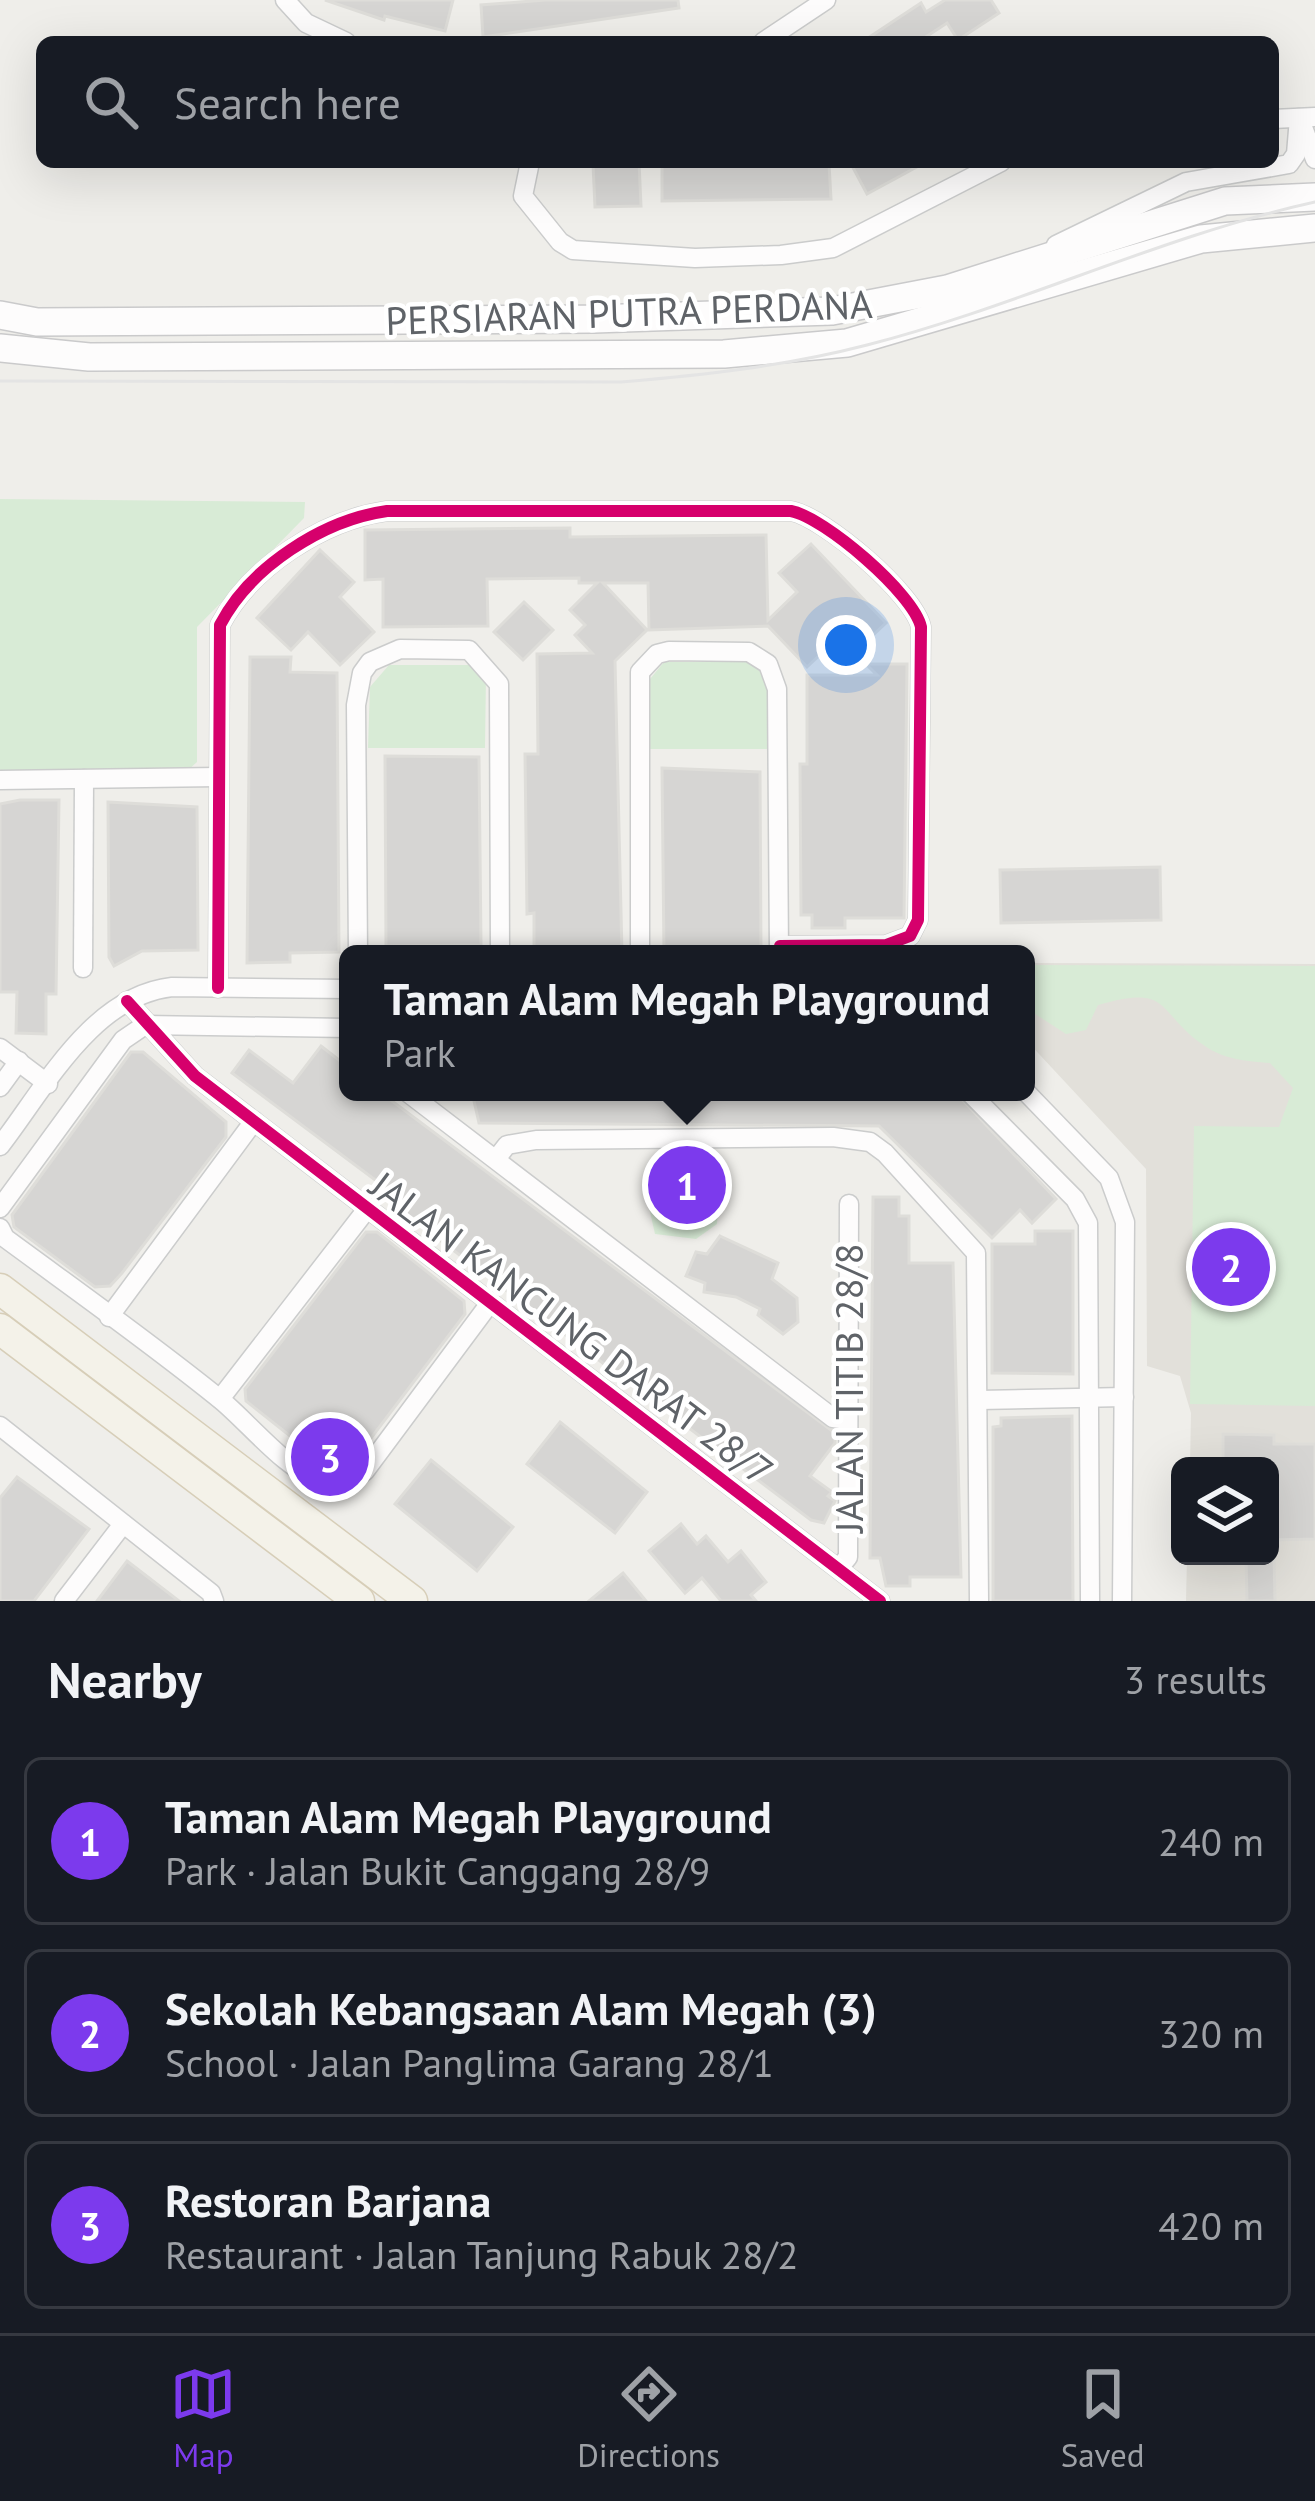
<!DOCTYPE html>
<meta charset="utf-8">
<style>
body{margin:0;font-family:"PT Sans",sans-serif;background:#242831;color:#f1f3f6}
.controls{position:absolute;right:36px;bottom:36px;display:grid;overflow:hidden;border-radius:18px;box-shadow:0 12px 48px #0002}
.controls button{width:108px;height:108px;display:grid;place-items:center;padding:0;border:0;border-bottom:3px solid #363941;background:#171b24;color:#f1f3f6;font:60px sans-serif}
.you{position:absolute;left:846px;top:645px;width:42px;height:42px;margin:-30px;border:9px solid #fff;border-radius:50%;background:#1a73e8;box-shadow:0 0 0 18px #1a73e833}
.badge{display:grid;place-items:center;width:78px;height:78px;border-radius:50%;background:#7c3aed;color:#fff;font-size:39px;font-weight:700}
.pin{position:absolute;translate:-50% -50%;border:6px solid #fff;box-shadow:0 3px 12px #0006}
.popup{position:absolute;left:339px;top:945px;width:696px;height:156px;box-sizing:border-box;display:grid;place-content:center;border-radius:18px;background:#171b24;filter:drop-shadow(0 3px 9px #0005);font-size:39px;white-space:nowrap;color:#9ea1a6}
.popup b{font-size:45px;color:#f1f3f6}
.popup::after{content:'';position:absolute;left:50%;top:100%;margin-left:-24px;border:24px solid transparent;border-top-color:#171b24}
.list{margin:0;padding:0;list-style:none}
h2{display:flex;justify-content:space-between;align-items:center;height:156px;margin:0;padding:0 48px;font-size:51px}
h2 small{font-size:39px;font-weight:400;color:#9ea1a6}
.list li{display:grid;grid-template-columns:78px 1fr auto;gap:36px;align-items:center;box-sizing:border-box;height:168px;margin:0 24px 24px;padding:0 24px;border:3px solid #363941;border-radius:18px}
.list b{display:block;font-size:45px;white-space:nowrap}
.list p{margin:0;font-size:39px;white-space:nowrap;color:#9ea1a6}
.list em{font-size:39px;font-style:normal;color:#9ea1a6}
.icon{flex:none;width:66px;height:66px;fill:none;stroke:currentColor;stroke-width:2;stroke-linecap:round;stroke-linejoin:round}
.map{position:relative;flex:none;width:1315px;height:1601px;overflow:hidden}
.search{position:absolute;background:#171b24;box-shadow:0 12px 48px #0002;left:36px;right:36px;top:36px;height:132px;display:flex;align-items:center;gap:30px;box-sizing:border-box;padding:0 42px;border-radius:18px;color:#9ea1a6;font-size:45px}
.sheet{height:732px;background:#171b24}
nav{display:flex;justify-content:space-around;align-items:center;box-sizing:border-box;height:168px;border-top:3px solid #363941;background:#171b24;font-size:33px;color:#9ea1a6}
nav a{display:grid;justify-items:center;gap:6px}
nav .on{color:#7c3aed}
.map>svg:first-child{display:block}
</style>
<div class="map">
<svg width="1315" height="1601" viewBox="0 0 1315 1601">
<rect width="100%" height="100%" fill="#efeeea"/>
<polygon fill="#e2e0da" points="1026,963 1315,964 1315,1601 1186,1601 1187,1556 1270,1556 1270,1466 1190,1466 1191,1413 1180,1376 1147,1366 1146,1169 1026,1040"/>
<g fill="#d8ebd6">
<polygon points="0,499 305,502 304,518 197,627 197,762 187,771 0,772"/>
<polygon points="664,662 748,662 768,677 768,749 648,749 650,679"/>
<polygon points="389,665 475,665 486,674 485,748 368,748 370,687"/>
<path d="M1026,965L1315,966V1406L1190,1404L1194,1126L1279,1127L1293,1088L1270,1063C1247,1061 1225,1060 1205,1046C1155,1013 1174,983 1098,1005L1086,1030L1066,1034L1026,1008Z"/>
<polygon points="659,1166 721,1167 717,1224 696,1239 655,1234 648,1203"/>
</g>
<g fill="#d6d5d3" stroke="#deddd9" stroke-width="3">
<polygon points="325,0 453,0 445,31 385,16 384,20"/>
<polygon points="545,0 678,0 679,8 483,37 481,5"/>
<polygon points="945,0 991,0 999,13 958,40 947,23 918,42 862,42 921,3 926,12"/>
<polygon points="639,162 641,206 595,207 593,164"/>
<polygon points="850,162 926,162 867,194"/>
<polygon points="829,164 831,199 662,201 662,165"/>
<polygon points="570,528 570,537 766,535 768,620 797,592 779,573 811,544 886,623 855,652 840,636 807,667 768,626 649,630 648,583 603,583 647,630 615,661 622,954 534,948 534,913 527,914 525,754 538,754 537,654 592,653 575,635 585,625 570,610 597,583 579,583 579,578 487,579 488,626 383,627 383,579 365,580 365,530"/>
<polygon points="320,550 354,582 340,597 374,632 340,665 308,632 291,650 257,618"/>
<polygon points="524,602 553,630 523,660 494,632"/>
<polygon points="250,657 291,657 290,672 337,673 339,952 290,953 290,962 247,963"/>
<polygon points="866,664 907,664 904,918 845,918 845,928 812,928 812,915 801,915 800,764 807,764 807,675 877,675"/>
<polygon points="385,756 479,757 481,945 386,946"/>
<polygon points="662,768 760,772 761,954 664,954"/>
<polygon points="20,800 59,800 56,994 46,994 46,1034 16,1033 17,992 0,992 0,804"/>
<polygon points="108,802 197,807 198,950 142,951 114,966 109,957"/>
<polygon points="1160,867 1161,920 1001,923 1000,870"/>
<polygon points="321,1046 348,1067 348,1092 380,1092 835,1433 835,1443 810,1476 832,1492 828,1496 835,1501 824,1523 811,1520 384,1198 390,1191 232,1073 249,1050 293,1083"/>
<polygon points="131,1052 143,1052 226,1122 226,1137 122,1273 110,1286 95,1287 14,1227 12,1215"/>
<polygon points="472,1092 955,1092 1056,1199 1032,1223 1020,1210 992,1238 879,1126 479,1123"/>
<polygon points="873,1197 899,1197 899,1216 909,1216 909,1263 953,1263 961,1577 910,1577 910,1586 886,1586 880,1558 870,1558"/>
<polygon points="1035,1231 1073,1231 1073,1374 992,1373 992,1244 1035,1244"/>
<polygon points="366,1232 377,1232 464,1301 465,1314 350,1466 333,1470 246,1401 245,1389"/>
<polygon points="720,1236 778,1263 772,1279 797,1298 798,1322 783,1334 758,1315 760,1309 736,1297 704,1292 705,1283 686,1276 696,1252 707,1254"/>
<polygon points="1072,1416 1073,1601 993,1601 993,1427 1001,1426 1001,1418"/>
<polygon points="560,1422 647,1492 615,1533 527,1464"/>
<polygon points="1223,1434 1274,1435 1274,1444 1315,1444 1315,1539 1270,1540 1270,1466 1223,1466"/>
<polygon points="431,1460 513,1527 477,1571 395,1504"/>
<polygon points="17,1477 89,1529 34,1601 0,1601 0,1498"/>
<polygon points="681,1524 697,1544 706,1536 728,1562 741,1551 766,1582 751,1595 756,1601 721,1601 702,1578 685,1593 649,1551"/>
<polygon points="1246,1556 1274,1556 1275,1601 1247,1601"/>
<polygon points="127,1561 179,1601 97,1601"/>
<polygon points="623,1573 646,1601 589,1601"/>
</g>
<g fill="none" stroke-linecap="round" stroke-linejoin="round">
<defs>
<g id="street">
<polyline points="285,0 306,23 346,42"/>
<polyline points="763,42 826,0"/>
<polyline points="1273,119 1315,117"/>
<polyline points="1301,122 1315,159"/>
<polyline points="530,162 523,196 560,242 573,250 695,258 781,255 833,248 1001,162"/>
<polyline points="1056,245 1186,182 1289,164 1296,154 1299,118"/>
<polyline points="0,780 218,777"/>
<polyline points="358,954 356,705 362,673 370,662 400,649 469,650 499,684 500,954"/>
<polyline points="640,954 640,672 657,654 669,651 749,652 768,664 777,689 779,954"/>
<polyline points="83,968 84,779"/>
<path d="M218,988L220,625C250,567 323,520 387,511H791C824,517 914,594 921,627L918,920L910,936L886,945L780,946"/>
<polyline points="127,1001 195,1076 880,1601"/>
<polyline points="0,1048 48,1084"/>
<polyline points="0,1087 19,1061"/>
<polyline points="407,1092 833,1418 848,1420"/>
<polyline points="969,1092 1075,1199 1088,1223 1090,1601"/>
<polyline points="1026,1092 1109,1178 1125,1222 1122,1601"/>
<path d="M0,1146C45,1088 92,996 172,987L348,989"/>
<polyline points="496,1159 507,1145 536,1140 833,1137 870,1142 885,1153 976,1253 979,1601"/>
<polyline points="0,1208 123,1040 145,1025 348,1028"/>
<path d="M0,1228L5,1238C77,1291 152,1344 221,1400C251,1425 285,1469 322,1482C340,1488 351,1482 365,1471L490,1303"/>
<polyline points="109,1317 254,1121"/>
<polyline points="220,1399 367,1209"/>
<polyline points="979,1400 1124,1397"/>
<polyline points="0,1426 211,1593 214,1601"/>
<polyline points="839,1568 848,1557 849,1204"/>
<polyline points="64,1601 123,1524"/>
</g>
<g id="secondary">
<polyline points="0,315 37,322 594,319 832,311 947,289 1225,201 1315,197"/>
<polyline points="0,348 89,357 724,354 847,343 1201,239 1315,228"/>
</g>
<g id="primary">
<polyline points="0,1289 412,1601"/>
<polyline points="0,1329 359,1601"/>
</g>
</defs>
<use href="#street" stroke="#cbcccc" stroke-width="21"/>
<use href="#secondary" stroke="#cacacb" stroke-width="30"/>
<use href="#primary" stroke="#d7ceb8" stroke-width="33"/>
<use href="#street" stroke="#fdfcfc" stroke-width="18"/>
<use href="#secondary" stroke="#fdfcfc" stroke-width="27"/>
<use href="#primary" stroke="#f4f2e9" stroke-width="30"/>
<path stroke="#e4e4e4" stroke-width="3" d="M0,381L621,382C705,375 786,366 867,345C1019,306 1161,236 1315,202"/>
<defs>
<g id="cycleway">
<path d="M218,988L220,625C250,567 323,520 387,511H791C824,517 914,594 921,627L918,920L910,936L886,945L780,946"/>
<polyline points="127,1001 195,1076 880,1601"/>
</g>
</defs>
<use href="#cycleway" stroke="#fff" stroke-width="20"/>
<use href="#cycleway" stroke="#d6006c" stroke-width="12"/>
</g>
<g text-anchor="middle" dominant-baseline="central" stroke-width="9" stroke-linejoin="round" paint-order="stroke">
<g font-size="39" fill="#5f6368" stroke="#fff">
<text transform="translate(629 312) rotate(-2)">PERSIARAN PUTRA PERDANA</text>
<text transform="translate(572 1328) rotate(37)">JALAN KANCUNG DARAT 28/7</text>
<text transform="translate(848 1388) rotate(-90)">JALAN TITIB 28/8</text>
</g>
</g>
</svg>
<div class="controls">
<button><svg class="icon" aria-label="layers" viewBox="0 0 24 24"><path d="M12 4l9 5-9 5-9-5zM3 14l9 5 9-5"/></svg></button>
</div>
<div class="you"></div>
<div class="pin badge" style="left:687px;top:1185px">1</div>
<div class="popup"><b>Taman Alam Megah Playground</b>Park</div>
<div class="pin badge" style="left:1231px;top:1267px">2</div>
<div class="pin badge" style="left:330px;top:1457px">3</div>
<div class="search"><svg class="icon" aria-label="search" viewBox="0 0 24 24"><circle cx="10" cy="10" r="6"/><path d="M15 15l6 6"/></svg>Search here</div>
</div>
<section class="sheet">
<h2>Nearby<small>3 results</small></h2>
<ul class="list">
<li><span class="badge">1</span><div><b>Taman Alam Megah Playground</b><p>Park · Jalan Bukit Canggang 28/9</p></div><em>240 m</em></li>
<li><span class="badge">2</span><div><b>Sekolah Kebangsaan Alam Megah (3)</b><p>School · Jalan Panglima Garang 28/1</p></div><em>320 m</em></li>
<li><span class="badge">3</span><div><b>Restoran Barjana</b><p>Restaurant · Jalan Tanjung Rabuk 28/2</p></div><em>420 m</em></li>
</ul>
</section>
<nav>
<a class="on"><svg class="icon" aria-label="map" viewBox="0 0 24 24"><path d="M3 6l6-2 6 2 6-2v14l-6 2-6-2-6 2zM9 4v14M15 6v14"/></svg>Map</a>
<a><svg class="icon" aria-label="directions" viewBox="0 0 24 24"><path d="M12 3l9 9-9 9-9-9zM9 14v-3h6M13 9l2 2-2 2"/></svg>Directions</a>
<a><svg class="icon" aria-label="saved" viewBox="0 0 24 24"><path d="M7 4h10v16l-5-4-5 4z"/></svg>Saved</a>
</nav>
